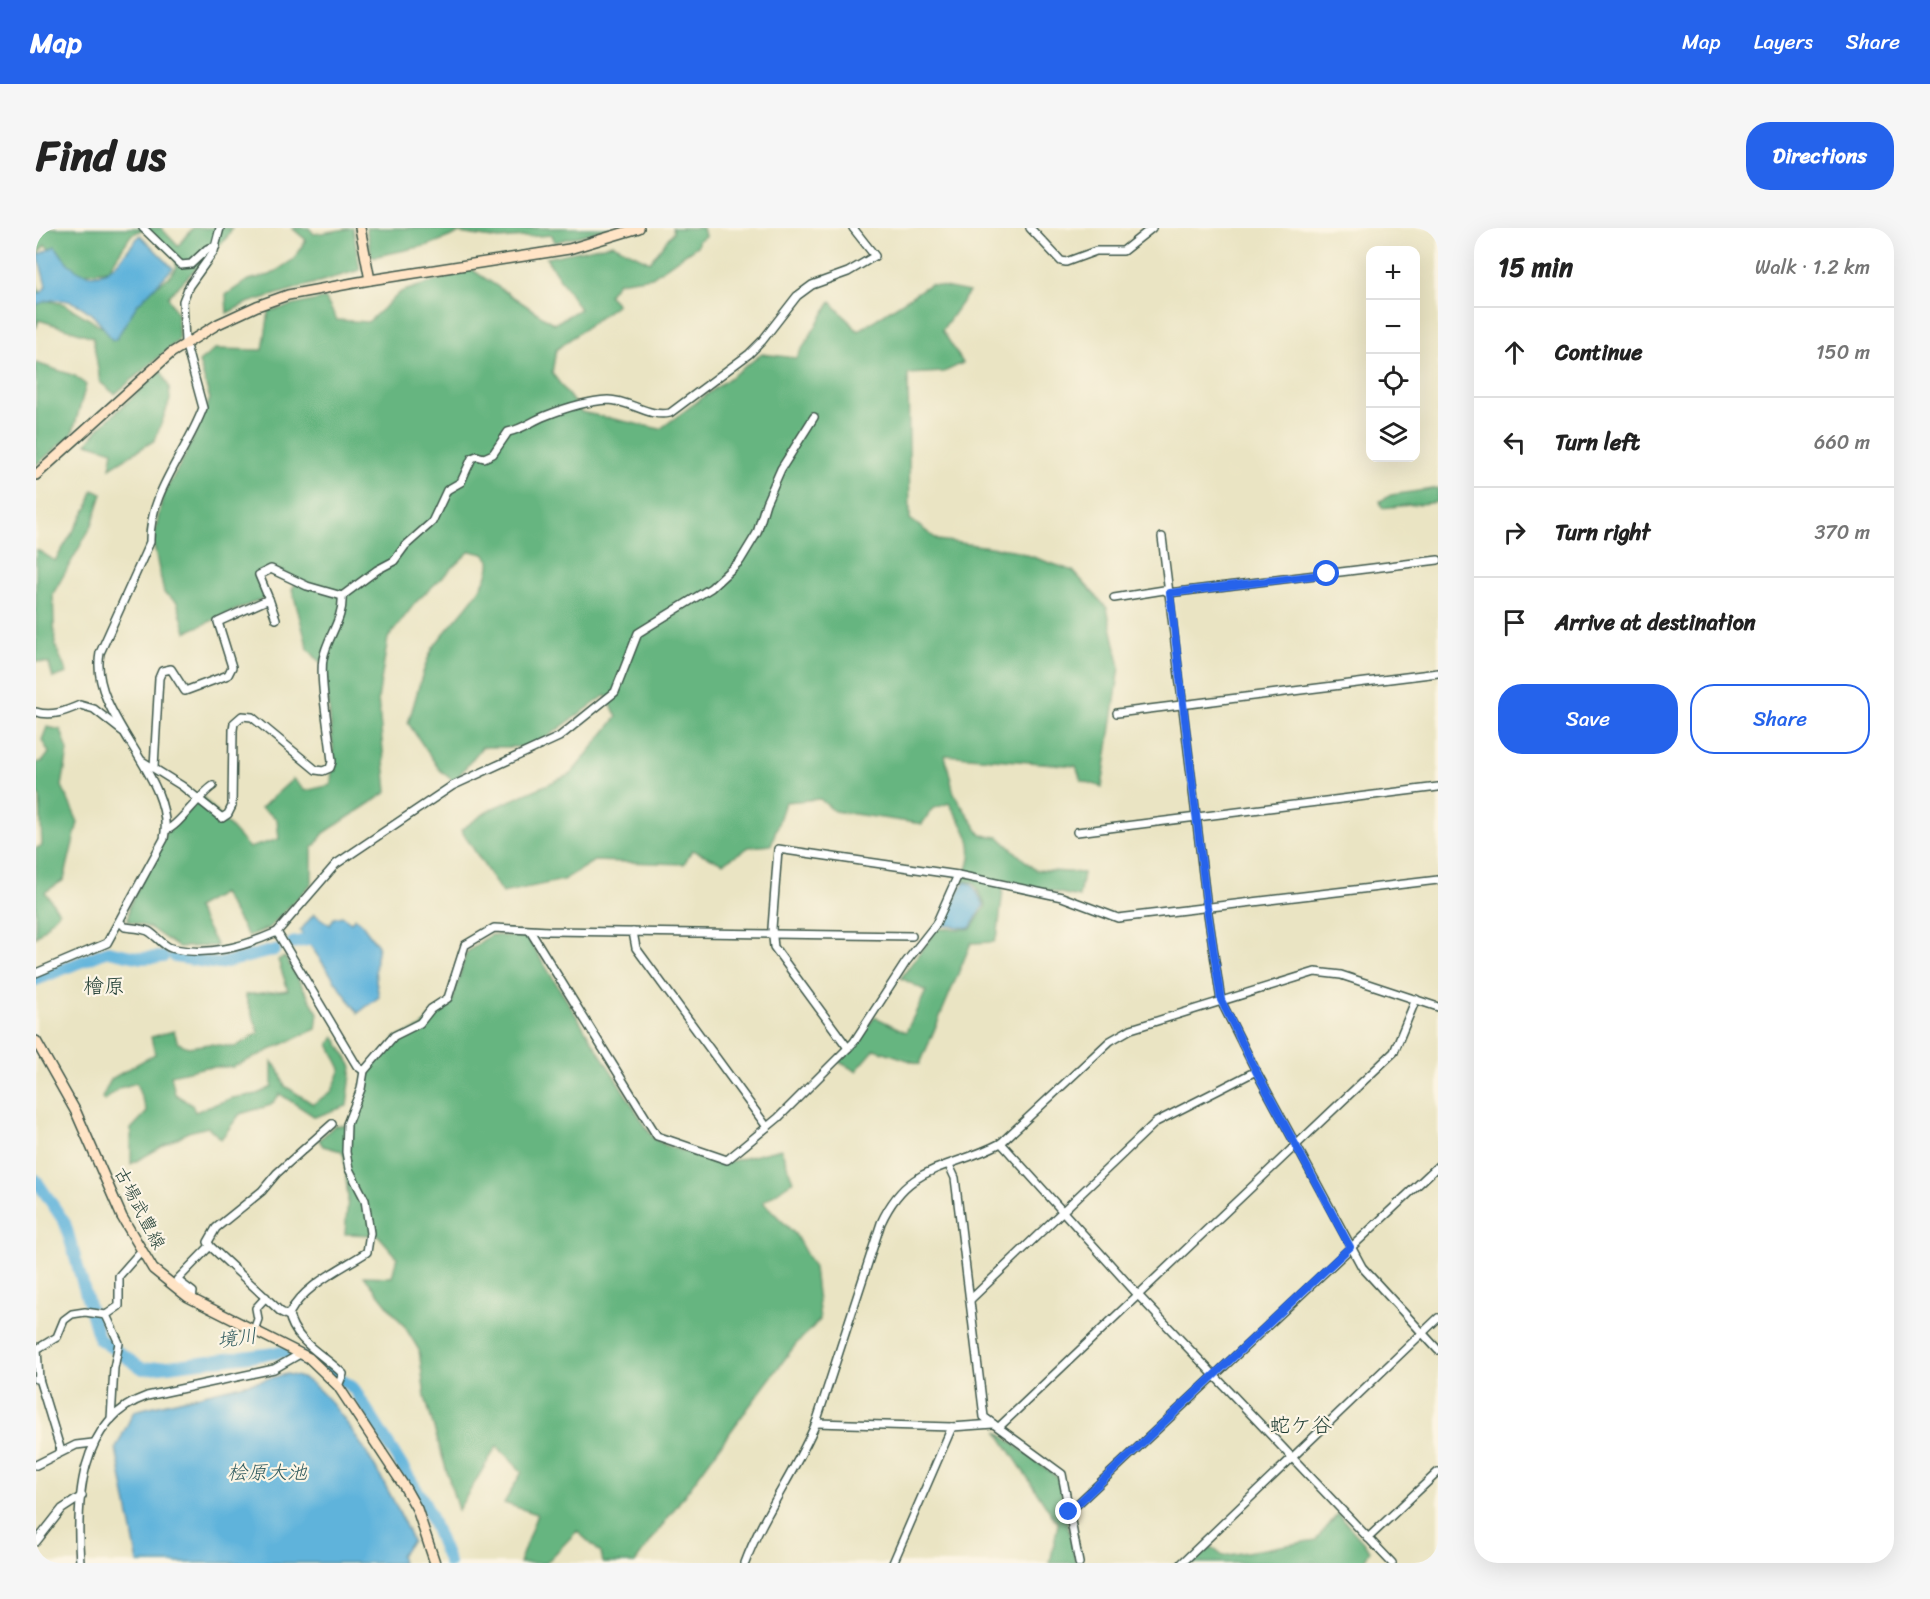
<!DOCTYPE html>
<meta charset="utf-8">
<style>
body{margin:0;font-family:Sriracha,"Klee One",sans-serif;background:#f6f6f6;color:#222}
.controls{position:absolute;right:18px;top:18px;display:grid;overflow:hidden;border-radius:12px;box-shadow:0 6px 24px #0002}
.controls button{width:54px;height:54px;display:grid;place-items:center;padding:0;border:0;border-bottom:2px solid #e0e0e0;background:#fff;color:#222;font:30px sans-serif}
.stop{position:absolute;width:18px;height:18px;margin:-14px;border:4px solid #2563eb;border-radius:50%;background:#fff}
.stop.end{background:#2563eb;border-color:#fff;box-shadow:0 2px 6px #0008}
.list{margin:0;padding:0;list-style:none}
h2{display:flex;justify-content:space-between;align-items:center;height:78px;margin:0;padding:0 24px;font-size:26px}
h2 small{font-size:20px;font-weight:400;color:#767676}
.list li{display:grid;grid-template-columns:39px 1fr auto;gap:18px;align-items:center;box-sizing:border-box;height:90px;padding:0 24px;border-top:2px solid #e0e0e0}
.list b{display:block;font-size:22px;white-space:nowrap}
.list em{font-size:20px;font-style:normal;color:#767676}
.actions{display:flex;gap:12px;padding:18px 24px}
.actions a{flex:1;padding:14px 0;border:2px solid #2563eb;border-radius:24px;text-align:center;font-size:21px;color:#2563eb}
.actions .main{background:#2563eb;color:#fff}
.icon{flex:none;width:33px;height:33px;fill:none;stroke:currentColor;stroke-width:2;stroke-linecap:round;stroke-linejoin:round}
.map{position:relative;flex:none;width:1402px;height:1335px;overflow:hidden;border-radius:24px}
header{display:flex;align-items:center;gap:36px;box-sizing:border-box;height:84px;padding:0 30px;background:#2563eb;color:#fff}
header strong{font-size:28px}
nav{display:flex;gap:33px;margin-inline-start:auto;font-size:21px}
.intro{display:flex;align-items:center;justify-content:space-between;box-sizing:border-box;height:144px;padding:0 36px}
h1{margin:0;font-size:42px}
.button{padding:15px 27px;border-radius:24px;background:#2563eb;color:#fff;font-size:21px;font-weight:700}
main{display:flex;gap:36px;padding:0 36px}
aside{flex:1;background:#fff;border-radius:24px;box-shadow:0 6px 24px #0002}
.map>svg:first-child{display:block}
</style>
<header>
<strong>Map</strong>
<nav><a>Map</a><a>Layers</a><a>Share</a></nav>
</header>
<div class="intro"><h1>Find us</h1><a class="button">Directions</a></div>
<main>
<div class="map">
<svg width="1402" height="1335" viewBox="0 0 1402 1335">
<rect width="100%" height="100%" fill="#fcf5e5"/>
<filter id="ink" filterUnits="userSpaceOnUse"><feTurbulence type="fractalNoise" baseFrequency=".0167" numOctaves="2"/><feDisplacementMap in="SourceGraphic" scale="12" xChannelSelector="R" yChannelSelector="G"/><feConvolveMatrix kernelMatrix="1 2 1 2 8 2 1 2 1" color-interpolation-filters="sRGB"/></filter>
<filter id="wash" filterUnits="userSpaceOnUse"><feTurbulence type="fractalNoise" baseFrequency=".008" numOctaves="4" result="noise"/><feDisplacementMap in="SourceGraphic" scale="24" xChannelSelector="R" yChannelSelector="G"/><feGaussianBlur stdDeviation="1.35" result="paint"/><feColorMatrix in="noise" values="0 0 0 0 0 0 0 0 0 0 0 0 0 0 0 0 0 1.4 0 .05"/><feComposite in="paint" operator="in"/></filter>
<g filter="url(#wash)">
<rect width="100%" height="100%" fill="#eae4c3"/>
<g fill="#66b580" stroke="#42795a" stroke-width="1.5">
<polygon points="8,0 125,0 142,18 157,0 196,0 191,9 132,69 141,86 143,112 79,166 64,154 57,109 3,92 0,100 0,56 9,72 28,76 81,108 105,69 133,49 141,39 137,28 110,0 95,7 72,42 41,46 9,17 0,27 0,1 5,4"/>
<polygon points="256,0 273,0 278,6 317,0 324,42 211,75 191,85 190,67 212,52 234,47 258,31 270,12"/>
<polygon points="330,0 575,0 519,14 516,7 463,11 423,5 393,17 336,29"/>
<path d="M636,0H667L669,8L662,13V17L616,49L582,54L572,67L581,76L520,122L516,145L545,184L624,201L726,126L760,130L795,74L822,103L894,56L933,64L906,102L927,135L908,144L872,146L874,291L902,312L977,322L1037,343L1071,380L1084,439L1066,559L1045,552L1040,538L909,527L918,566L945,607L963,609L999,642L1047,645L1043,669L968,653L962,704L958,714L935,715L884,836L839,821L820,843L803,834L839,789L870,804L890,763L865,750L901,701H935L950,678L938,654L926,653C944,618 931,605 913,575L896,581L886,596L798,583L784,571L749,574L735,617L713,619L687,635L656,622L648,636L558,633L527,652L466,665L425,602L455,581L535,546L581,489L570,467L497,519H446L418,554L403,541L372,495C380,473 386,439 397,420C411,397 457,359 453,332L448,326L434,323L379,375L352,410L342,471L351,564L288,605L276,621V655L233,700L212,708L186,665L160,680L181,718L142,719L114,700L92,693L93,679L131,602L167,569L213,620L243,611L241,591L225,580L257,551L269,563L295,557L297,520L289,440L272,421L256,361L262,352L235,339L220,346L228,370L150,404L141,374L128,365L117,314L127,267L152,222L174,171L163,134L179,121L227,122L233,83L289,70L301,92L332,94L365,64L435,41L518,96L544,81L510,30L577,16L614,34L637,4Z"/>
<polygon points="0,135 39,148 50,157 36,207 0,237"/>
<polygon points="125,143 133,159 134,172 119,212 74,240 77,223 51,215 63,200"/>
<polygon points="1402,260 1402,274 1346,280 1344,273 1355,267"/>
<polygon points="57,262 66,266 56,297 17,366 19,417 31,445 17,450 13,435 0,433 0,321 19,333 52,279"/>
<polygon points="11,499 25,502 32,523 26,558 42,594 28,652 9,664 23,684 0,709 0,620 6,618 4,569 0,565 0,535 7,533 13,525 6,512"/>
<path d="M454,707L491,709L617,910L631,918L688,935L745,921L757,953L727,974L759,1006L778,1040L784,1092L760,1116L703,1192L599,1335H567L565,1325L541,1303L510,1335H483L501,1286L468,1275L486,1244L461,1218L422,1282L389,1169L383,1122L369,1099L328,1048L356,1049L361,1029L342,1007L309,1006L312,970L308,928L305,923L287,918L283,912L298,898L314,897C327,880 331,868 329,846L359,810L386,799L397,784L416,775L430,725Z"/>
<polygon points="249,729 282,785 280,801 197,839 170,839 135,847 139,866 156,877 159,884 196,870 222,866 236,859 236,834 243,842 249,858 277,876 296,863 305,841 293,816 299,809 316,839 311,878 279,889 244,866 235,877 204,886 185,911 172,899 152,904 95,936 95,901 111,884 100,855 84,860 68,873 66,870 75,851 119,826 115,809 138,803 142,815 152,819 174,816 199,819 223,805 209,767 252,762 242,732"/>
<polygon points="961,1203 1022,1250 1040,1335 1014,1335 1022,1296"/>
<polygon points="1302,1286 1334,1322 1327,1335 1156,1335 1175,1319 1187,1328 1280,1312"/>
</g>
<g fill="#5fb3db" stroke="#3f7888" stroke-width="1.5">
<path d="M104,7L137,40L101,77L80,111L76,112C59,84 34,61 0,77V66L6,64L10,58L2,27L19,18C24,24 27,30 33,36C66,65 85,29 104,7Z"/>
<polygon points="928,654 936,656 948,677 934,700 906,697"/>
<path d="M278,686L294,697L298,690L306,688L315,694L319,690L326,696L342,718C338,734 339,753 343,769L322,785L264,703Z"/>
<path d="M251,1146C260,1148 269,1150 276,1156C312,1184 359,1271 376,1313L364,1327L366,1335H102L80,1220L98,1183Z"/>
</g>
<g fill="none" stroke-linecap="round" stroke-linejoin="round">
<g stroke="#5fb3db" stroke-width="12">
<polyline points="256,715 271,712"/>
<polyline points="139,729 183,736 239,722"/>
<polyline points="0,752 72,723 105,730 127,729"/>
<polyline points="0,952 29,995 63,1111 107,1141 248,1124 273,1132 298,1146 318,1161 389,1275 413,1335"/>
</g>
</g>
</g>
<g filter="url(#ink)">
<g fill="none" stroke-linecap="round" stroke-linejoin="round">
<defs>
<g id="street">
<polyline points="107,0 145,37 155,36 171,21 180,18"/>
<polyline points="994,0 1025,33 1030,34 1060,23 1087,23 1116,0"/>
<polyline points="1402,332 1133,365 1171,679 1185,773 1220,843 1326,1039 1402,1122"/>
<polyline points="1078,370 1128,362 1133,365 1126,309"/>
<polyline points="233,371 223,347 235,341 271,358 306,368"/>
<path d="M0,484C16,489 30,483 44,477L58,481L86,503"/>
<polyline points="1081,485 1402,445"/>
<path d="M106,533L146,558L186,590L192,586L196,578L197,502L198,495L206,488L216,489L280,542L287,543L294,540L296,534C294,510 283,451 287,431C291,409 308,391 306,368L341,342L358,333L369,318L396,294L411,262L425,254L436,230L441,228L448,230L457,226L472,204C487,201 496,193 509,188C529,180 551,173 572,172C594,172 613,190 634,185L713,126L726,113L761,68L776,57L812,44L839,28L817,0"/>
<polyline points="118,539 123,450 126,443 135,441 149,463 192,447 196,439 182,394 233,371 240,391"/>
<path d="M130,602C142,599 161,569 177,558"/>
<polyline points="1041,604 1402,559"/>
<path d="M84,694L89,699C96,700 105,700 112,703C120,707 127,718 135,720C171,729 207,719 241,704L300,636L416,558L523,509L579,464L602,405L675,360L704,333L721,305L730,275L745,241L778,189"/>
<polyline points="494,703 621,908 691,932 742,890 818,814 870,734 900,696 922,647"/>
<polyline points="241,704 321,838 328,843"/>
<polyline points="597,704 600,720 731,899"/>
<path d="M0,745L71,715L128,611C141,549 52,487 64,425L114,314C113,264 150,226 167,180L149,114L147,73L153,58L178,23L184,0"/>
<polyline points="812,820 738,719 736,700 742,621 922,647 1026,669 1082,690 1402,652"/>
<polyline points="965,915 1102,1067 1356,1335"/>
<polyline points="913,937 919,950 948,1189 1026,1246 1043,1335"/>
<polyline points="174,1018 245,1084 253,1088"/>
<polyline points="156,1071 157,1064 141,1052 174,1018 172,1014 180,1000 226,963 241,945 296,896"/>
<polyline points="934,1072 1120,894 1220,843"/>
<polyline points="70,1087 83,1115 78,1140 75,1191"/>
<polyline points="218,1102 222,1091 220,1080 230,1069"/>
<polyline points="0,1151 3,1151 25,1223"/>
<polyline points="3,1151 1,1121 21,1109 28,1092 36,1086 49,1084 70,1087 83,1078 83,1048 105,1023"/>
<path d="M302,1158L307,1146C290,1128 258,1114 253,1086C268,1057 305,1041 331,1024L334,1005L329,972L313,941L310,924L311,896L325,861L328,843L358,808L384,795L395,781L412,770L429,717L458,700L513,703L876,708"/>
<polyline points="780,1195 916,1199 957,1196"/>
<polyline points="963,1199 1358,824 1380,771"/>
<polyline points="0,1237 40,1217 57,1215"/>
<polyline points="1033,1284 1402,938"/>
<polyline points="1332,1310 1402,1244"/>
<polyline points="0,1314 26,1281 46,1268"/>
<path d="M44,1335C40,1274 42,1192 111,1168L238,1141L264,1126"/>
<path d="M709,1335C727,1286 760,1243 780,1195L845,995C873,934 912,943 965,915L1074,813L1095,801L1279,744L1305,747L1402,779"/>
<polyline points="857,1335 916,1199"/>
<polyline points="1146,1335 1402,1090"/>
</g>
<g id="secondary">
<polyline points="324,0 334,52"/>
<polyline points="0,247 135,125 182,96 221,78 252,67 334,52 533,21 603,0"/>
<polyline points="0,813 40,884 86,989 117,1041 152,1069 273,1130 302,1158 368,1258 381,1281 399,1335"/>
</g>
</defs>
<use href="#street" stroke="#3d5649" stroke-width="10"/>
<use href="#secondary" stroke="#3d5649" stroke-width="12"/>
<use href="#street" stroke="#fff" stroke-width="7"/>
<use href="#secondary" stroke="#ffe4c6" stroke-width="9"/>
</g>
</g>
<g fill="none" stroke-linecap="round" stroke-linejoin="round" filter="url(#ink)">
<polyline stroke="#2563eb" stroke-width="8" points="1033,1284 1314,1019 1220,843 1185,772 1171,679 1134,365 1291,346"/>
</g>
<g text-anchor="middle" dominant-baseline="central" stroke-width="4.5" stroke-linejoin="round" paint-order="stroke">
<g font-size="18" fill="#1f3d34" stroke="#fcf5e5">
<text transform="translate(104 980) rotate(63)">古場武豊線</text>
</g>
<g font-size="20" font-style="italic" fill="#2f5a5e" stroke="#fcf5e5">
<text transform="translate(201 1110) rotate(-7)">境川</text>
<text x="231" y="1244">桧原大池</text>
</g>
<g font-size="21" fill="#1f3d34" stroke="#fcf5e5">
<text x="68" y="758">檜原</text>
<text x="1265" y="1197">蛇ケ谷</text>
</g>
</g>
</svg>
<div class="controls">
<button>+</button>
<button>−</button>
<button><svg class="icon" aria-label="locate" viewBox="0 0 24 24"><circle cx="12" cy="12" r="6"/><path d="M12 2v4M12 18v4M2 12h4M18 12h4"/></svg></button>
<button><svg class="icon" aria-label="layers" viewBox="0 0 24 24"><path d="M12 4l9 5-9 5-9-5zM3 14l9 5 9-5"/></svg></button>
</div>
<div class="stop" style="left:1291px;top:346px"></div>
<div class="stop end" style="left:1033px;top:1284px"></div>
</div>
<aside>
<h2>15 min<small>Walk · 1.2 km</small></h2>
<ul class="list">
<li><svg class="icon" aria-label="ahead" viewBox="0 0 24 24"><path d="M12 20V5M6 11l6-6 6 6"/></svg><div><b>Continue</b></div><em>150 m</em></li>
<li><svg class="icon" aria-label="left" viewBox="0 0 24 24"><path d="M17 20v-9H6M10 6l-5 5 5 5"/></svg><div><b>Turn left</b></div><em>660 m</em></li>
<li><svg class="icon" aria-label="right" viewBox="0 0 24 24"><path d="M7 20v-9h11M14 6l5 5-5 5"/></svg><div><b>Turn right</b></div><em>370 m</em></li>
<li><svg class="icon" aria-label="arrive" viewBox="0 0 24 24"><path d="M6 21V4h12l-3 4 3 4H6"/></svg><div><b>Arrive at destination</b></div></li>
</ul>
<div class="actions"><a class="main">Save</a><a>Share</a></div>
</aside>
</main>
